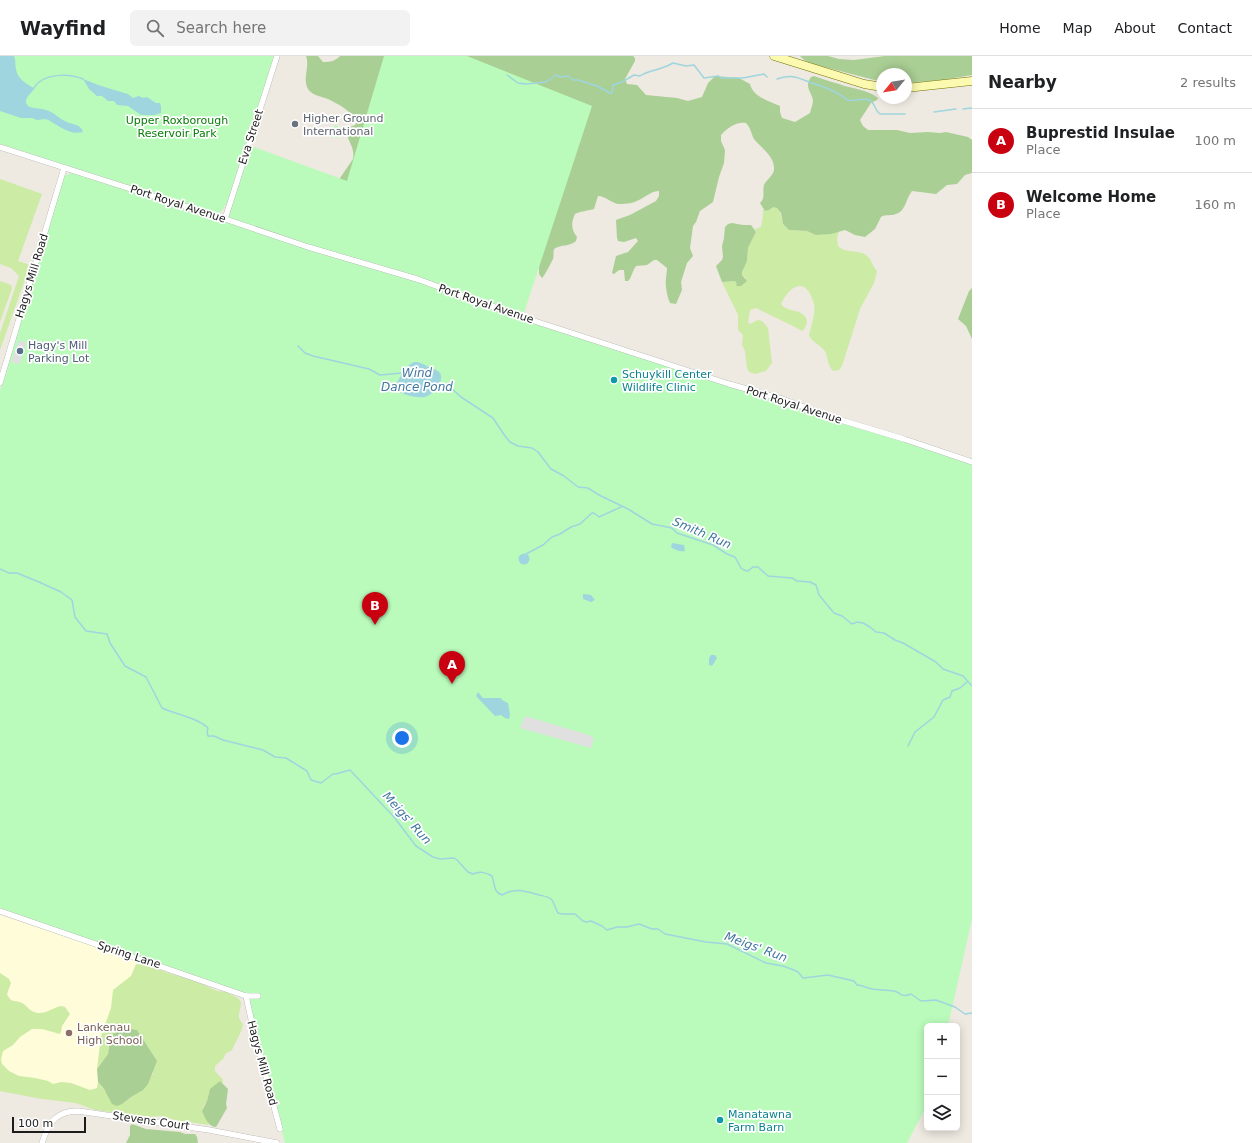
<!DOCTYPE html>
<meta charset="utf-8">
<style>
body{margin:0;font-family:"DejaVu Sans",sans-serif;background:#f2f2f2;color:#202124}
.controls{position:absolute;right:12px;bottom:12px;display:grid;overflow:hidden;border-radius:6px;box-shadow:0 2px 10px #0003}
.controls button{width:36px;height:36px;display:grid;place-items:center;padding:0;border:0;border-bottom:1px solid #e0e0e0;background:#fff;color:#202124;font:20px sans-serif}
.compass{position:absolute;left:876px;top:12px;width:36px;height:36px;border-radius:50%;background:#fff;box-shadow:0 2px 10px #0003;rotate:240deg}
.scale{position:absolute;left:12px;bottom:10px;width:74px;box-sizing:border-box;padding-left:4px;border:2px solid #1c1c1c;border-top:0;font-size:11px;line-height:14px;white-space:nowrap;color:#1c1c1c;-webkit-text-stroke:3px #fff;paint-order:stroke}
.you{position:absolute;left:402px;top:682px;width:14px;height:14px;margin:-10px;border:3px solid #fff;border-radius:50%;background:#1a73e8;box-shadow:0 0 0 6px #1a73e833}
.badge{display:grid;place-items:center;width:26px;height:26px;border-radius:50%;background:#c8000f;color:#fff;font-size:13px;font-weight:700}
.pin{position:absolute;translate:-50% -33px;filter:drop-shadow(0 1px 2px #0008)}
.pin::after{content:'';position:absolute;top:21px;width:14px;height:12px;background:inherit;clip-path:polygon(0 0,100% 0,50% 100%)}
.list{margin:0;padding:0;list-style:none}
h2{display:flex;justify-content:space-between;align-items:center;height:52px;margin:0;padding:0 16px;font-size:17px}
h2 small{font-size:13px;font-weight:400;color:#757577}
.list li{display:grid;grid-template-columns:26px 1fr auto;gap:12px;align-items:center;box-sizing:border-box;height:64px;padding:0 16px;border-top:1px solid #e0e0e0}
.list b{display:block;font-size:15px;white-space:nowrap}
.list p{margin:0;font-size:13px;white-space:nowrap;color:#757577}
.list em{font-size:13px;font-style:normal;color:#757577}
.icon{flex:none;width:22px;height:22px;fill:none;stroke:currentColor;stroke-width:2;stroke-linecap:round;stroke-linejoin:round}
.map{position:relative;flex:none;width:972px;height:1087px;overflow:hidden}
header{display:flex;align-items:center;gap:24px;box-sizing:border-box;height:56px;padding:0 20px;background:#fff;border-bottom:1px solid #e0e0e0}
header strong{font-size:19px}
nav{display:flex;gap:22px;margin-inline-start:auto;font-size:14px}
.search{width:280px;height:36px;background:#f2f2f2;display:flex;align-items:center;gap:10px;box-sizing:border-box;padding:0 14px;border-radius:6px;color:#757577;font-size:15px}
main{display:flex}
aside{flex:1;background:#fff}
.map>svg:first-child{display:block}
</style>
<header>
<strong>Wayfind</strong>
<div class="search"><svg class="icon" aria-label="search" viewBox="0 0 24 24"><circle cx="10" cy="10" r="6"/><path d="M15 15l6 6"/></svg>Search here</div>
<nav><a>Home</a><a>Map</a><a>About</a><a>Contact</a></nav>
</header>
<main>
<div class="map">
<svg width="972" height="1087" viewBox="0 0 972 1087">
<rect width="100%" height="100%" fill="#eee9e1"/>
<polygon fill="#fffcd9" points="0,859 148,908 116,1045 0,1015"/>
<g fill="#cceba4">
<polygon points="0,123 42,138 18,205 30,209 0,294 0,277 19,220 11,212 0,208"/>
<path d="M773,150L779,153L783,168L789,174L807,175L820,179L839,175L837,183L838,190C846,198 858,193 866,199C872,203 872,210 877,215L874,227L860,253L842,310L839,314L833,315C826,307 829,300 824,294C819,288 812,286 809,279C811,269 816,258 814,248C807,221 791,227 781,248C783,250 783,251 786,252C791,255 798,254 802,258C809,262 808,270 802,275L795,271L756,252L750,254L748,267L750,268L758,264L762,265L768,272L772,307L766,315L755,318L749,316L747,312L745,295L742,289L743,279L738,274V259L722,226L735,225L737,228L746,222L742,219L743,212L747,205L748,192L756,176L755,173L761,171L763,160V153L765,155L769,154Z"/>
<polygon points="0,225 11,229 12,232 0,266"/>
<path d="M136,908L148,909L168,917L196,925L217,935L226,936L238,942L241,946C241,955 235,960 243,968C242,977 235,986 232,994L225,998L224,1002L215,1010V1015L223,1024V1027L220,1025L209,1037L207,1045L203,1051L209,1069L175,1064L161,1060L148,1061L95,1054L76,1047L42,1043L0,1035V917L9,923L11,927L7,938C12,948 13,943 22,947C26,949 28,953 32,955C43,961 51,952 61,950L65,951L70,958L62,970L61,976L60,978L42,973H32L20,981L13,989L3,995L1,1003L2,1008L9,1015L19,1020L35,1022L48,1025L53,1028L61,1026L71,1027L90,1034L97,1032L98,1026L106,1036L122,1048L135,1038L153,1018L149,993L137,974L131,973L109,988L108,998L97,1013L101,980L111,952L113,934L131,920Z"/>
</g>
<g fill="#aacf94">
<path d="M306,0H318L323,6C331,6 335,5 340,0H633L635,2V5L625,23L627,28L637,29L646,39L677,42L688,45L702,41L708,27L715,20L739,22L750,28C753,41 769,45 780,50V56L782,62L795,66L810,57C811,53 813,48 813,44C811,35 804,31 811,21L814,20C823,23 831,26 839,28C852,33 867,33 878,42L877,44L871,47L860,64L863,70L868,74H897L910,77L928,76L940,77L946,76L968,81L972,84V117L965,119L957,128L947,129L936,138L912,135C906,142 906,155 896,158C891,160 886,158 881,161L875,173L865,181L855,179L845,174L831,178L816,179L807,175L789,174L783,168L781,157L777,152L773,151L769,154L765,155L760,147C766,141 762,136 764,129C766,124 773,120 774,114C775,100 762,93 754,83C751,78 751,72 746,67C737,65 727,72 721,79V85L725,94L724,107L719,121L713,146L700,155L696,166L693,170L690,192L693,200L687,207L681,226L682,234L676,248L670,247C667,240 665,230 666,223C666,219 667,216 667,212L657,204H654L647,209L636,210C632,215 632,221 628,225H625L624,214H619L614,218L612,217L616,200L628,196L638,185L636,182L624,186L618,185L617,182L616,164L630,159L656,145L659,140V135C651,135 646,141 639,144C633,147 627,148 621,148C613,149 606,140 598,140L594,153C590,154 578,156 575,158C571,166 571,174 577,181L576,185C570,191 561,188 554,193C553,196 554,199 553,203C552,205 544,221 542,222L539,218V207L339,127L340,122L353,103C355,93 349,86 346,77L350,71L355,69L357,66C352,55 338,48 328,43C320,40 310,39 307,31C303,20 310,10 306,0Z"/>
<polygon points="800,0 828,0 839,3 854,4 885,0 972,0 972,19 942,24 906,27 906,18 882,18 882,26 813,8 804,4"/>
<polygon points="732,167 743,169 751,169 756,176 748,192 747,205 742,216 742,219 747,225 741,230 736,230 737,228 735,225 722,226 716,210 722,204 723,201 722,190 724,182 725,171 728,168"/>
<polygon points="972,232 972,283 966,270 958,263 969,235"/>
<polygon points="120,973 131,973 137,974 157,1005 148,1028 143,1034 131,1041 122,1048 117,1050 112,1048 104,1033 98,1026 97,1013 108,998 110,982 115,976"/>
<path d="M220,1025L228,1033L226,1048L227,1052L216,1071C208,1071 205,1061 202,1055L207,1045L210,1033Z"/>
<polygon points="132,1068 146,1073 180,1076 185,1078 195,1078 197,1081 198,1087 126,1087 130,1079 130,1070"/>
</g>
<g fill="#bafbbb">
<polygon points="0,0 274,0 227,147 221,156 215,157 0,88"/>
<polygon points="384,0 467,0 592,50 522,263 972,407 972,863 948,970 927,970 927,1049 907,1087 285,1087 249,949 248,938 0,853 0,335 63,123 66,119 72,117 227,166 251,90 347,125"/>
<polygon points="335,69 341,72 337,82 331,80"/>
</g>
<g fill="#e0e0e0">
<polygon points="19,284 26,287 20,308 11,306"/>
<polygon points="525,660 589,679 594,682 591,692 520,672"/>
</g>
<g fill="#9fd5de">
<path d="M0,0H14C16,5 15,9 16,13C17,22 26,28 34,32V33C31,38 25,41 26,47C27,49 28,50 30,51C35,53 41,52 46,54C54,56 58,62 65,65C71,69 80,67 83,76C69,80 57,68 46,63L37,64L32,62H21L0,55Z"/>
<polygon points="83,23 101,30 128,38 133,42 139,40 143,42 147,41 156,47 160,47 161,50 161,57 154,59 141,59 128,50 117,49 114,45 108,45 102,40 97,40 89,33"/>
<path d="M414,306C420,306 423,308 429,311C432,313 437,313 440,317C445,325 433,339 425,341C415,342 403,339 395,333V329C402,320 403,311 414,306Z"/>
<path d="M672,487L684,489L685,495C680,496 675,494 671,491Z"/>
<circle cx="524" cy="503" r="5.5"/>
<polygon points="583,538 591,539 595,544 591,546 583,543"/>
<polygon points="711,599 715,599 717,602 712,610 709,609 709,602"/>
<polygon points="478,636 483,642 501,642 502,644 508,647 510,659 509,663 505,662 501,659 495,660 476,640"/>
</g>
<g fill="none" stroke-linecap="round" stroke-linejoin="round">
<g stroke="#9fd5de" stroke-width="1.5">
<path d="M507,19L518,27L526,28L546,26L556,19L560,21L568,20L573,24H578L597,30L610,37H612L613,29L622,26L634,19L640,20C648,14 662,14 673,7L686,10L694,9L704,22L718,20L722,22H743L764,18L767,21"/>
<path d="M777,23C794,16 803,25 818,29C824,31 829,33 835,36C840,38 844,42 848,44C856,46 862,41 869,44C876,47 874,54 880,58H905"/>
<path d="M34,32C42,17 69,17 83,23"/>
<polyline points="963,53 972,52"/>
<polyline points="934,56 956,53"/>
<polyline points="298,290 305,297 313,300 369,313 380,319 402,317"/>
<polyline points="449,330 461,341 493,362 505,380 510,386 518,390 532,392 538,396 551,413 564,420 578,431 588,432 599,439 628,453 652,468 672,472 677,477 713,489 727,498 735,501 741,512 744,514 748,515 753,511 758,511 768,520 792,522 797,525 810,526 816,529 819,539 834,557 842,560 852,568 857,566 863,567 870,571 876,576 884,577 895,584 903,587 936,606 943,613 963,620 972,630"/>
<polyline points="526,498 543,489 552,481 560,478 571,471 580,468 592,457 594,457 599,461 621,451"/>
<path d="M0,513L9,517H17L39,526L61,536L72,544L75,561L86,575L107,578L110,587L125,610L146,621L162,652C175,658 198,662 208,672L207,676L208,680H214L223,684L263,694L275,701L286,702L307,715L311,724L321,727L333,718C341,718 343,715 350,714L394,761L416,790L433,801L440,803L454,802L457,804L468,816L473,818C480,815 485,816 492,820C495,828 493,836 502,839C515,831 525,835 539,839C543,840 547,840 551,843C554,846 555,852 558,857L562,858H575L583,865L586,866L591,865L602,870L607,874L617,871H627L639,868L652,873H658L665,878L706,886L727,888L766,907L783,910L794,914L798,916L803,922L828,919L854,925L857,929C863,929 866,932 872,933C879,934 886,934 894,935C902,937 900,942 911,938L921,945L936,944L955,951L965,958L972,957"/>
<polyline points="908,690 915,676 934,661 943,644 950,641 952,635 960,632 967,626"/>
</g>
<defs>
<g id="street">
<polyline points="0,91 225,163 308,191 417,223 519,260 729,328 782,343 834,362 904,383 972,406"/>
<polyline points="225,163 277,0"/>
<polyline points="0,327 64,112"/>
<polyline points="0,855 246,940 258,940"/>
<polyline points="246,940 254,976 280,1073"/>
<path d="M42,1087C48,1067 56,1055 78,1055L209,1074L277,1087"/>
</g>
<g id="secondary">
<polyline points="774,0 864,28 882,31"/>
<polyline points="906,32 972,25"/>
</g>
</defs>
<use href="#street" stroke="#a3a3a3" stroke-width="6"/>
<use href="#secondary" stroke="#727500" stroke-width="9"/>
<use href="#street" stroke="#fff" stroke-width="5.5"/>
<use href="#secondary" stroke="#fcfab1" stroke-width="8"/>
</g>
<circle fill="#6b7280" stroke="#fff" stroke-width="1.5" cx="295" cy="68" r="4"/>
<circle fill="#5c6f8a" stroke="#fff" stroke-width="1.5" cx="20" cy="295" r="4"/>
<g fill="#0f9aa8" stroke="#fff" stroke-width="1.5">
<circle cx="614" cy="324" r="4"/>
<circle cx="720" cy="1064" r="4"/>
</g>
<circle fill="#8d6e63" stroke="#fff" stroke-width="1.5" cx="69" cy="977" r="4"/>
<g text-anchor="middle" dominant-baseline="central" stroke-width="3.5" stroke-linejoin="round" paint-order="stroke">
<g font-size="11" fill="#5b616d" stroke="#fff" text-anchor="start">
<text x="303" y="62">Higher Ground<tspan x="303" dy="13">International</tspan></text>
</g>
<g font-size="11" fill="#077d07" stroke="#fff">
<text x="177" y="64">Upper Roxborough<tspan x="177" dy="13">Reservoir Park</tspan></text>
</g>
<g font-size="11" fill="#1c1c1c" stroke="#fff">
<text transform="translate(251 81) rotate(-72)">Eva Street</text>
<text transform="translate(178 148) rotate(18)">Port Royal Avenue</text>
<text transform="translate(32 220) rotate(-73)">Hagys Mill Road</text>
<text transform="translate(486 248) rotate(19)">Port Royal Avenue</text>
<text transform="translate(794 349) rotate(18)">Port Royal Avenue</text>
<text transform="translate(129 899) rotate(18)">Spring Lane</text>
<text transform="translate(262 1007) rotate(75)">Hagys Mill Road</text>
<text transform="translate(151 1065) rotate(8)">Stevens Court</text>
</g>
<g font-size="11" fill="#4e5e75" stroke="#fff" text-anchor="start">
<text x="28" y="289">Hagy's Mill<tspan x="28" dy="13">Parking Lot</tspan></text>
</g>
<g font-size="11" fill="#0d838f" stroke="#fff" text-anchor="start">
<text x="622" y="318">Schuykill Center<tspan x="622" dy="13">Wildlife Clinic</tspan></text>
<text x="728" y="1058">Manatawna<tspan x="728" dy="13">Farm Barn</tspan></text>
</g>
<g font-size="11" fill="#785e54" stroke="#fff" text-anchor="start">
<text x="77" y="971">Lankenau<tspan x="77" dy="13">High School</tspan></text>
</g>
<g font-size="12" font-style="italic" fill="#40779f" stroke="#fff">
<text x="417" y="317">Wind<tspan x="417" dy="14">Dance Pond</tspan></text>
<text transform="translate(702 477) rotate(23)">Smith Run</text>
<text transform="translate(407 762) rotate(48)">Meigs' Run</text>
<text transform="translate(756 891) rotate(20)">Meigs' Run</text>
</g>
</g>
</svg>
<div class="controls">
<button>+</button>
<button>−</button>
<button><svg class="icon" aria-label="layers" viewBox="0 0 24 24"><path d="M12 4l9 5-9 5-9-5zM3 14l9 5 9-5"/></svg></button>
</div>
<svg class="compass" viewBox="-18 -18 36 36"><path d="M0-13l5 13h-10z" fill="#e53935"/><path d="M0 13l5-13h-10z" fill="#757577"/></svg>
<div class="scale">100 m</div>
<div class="you"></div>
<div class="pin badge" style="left:452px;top:628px">A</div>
<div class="pin badge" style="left:375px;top:569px">B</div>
</div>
<aside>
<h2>Nearby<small>2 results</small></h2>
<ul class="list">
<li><span class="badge">A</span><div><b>Buprestid Insulae</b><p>Place</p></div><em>100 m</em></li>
<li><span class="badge">B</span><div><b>Welcome Home</b><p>Place</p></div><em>160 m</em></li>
</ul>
</aside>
</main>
